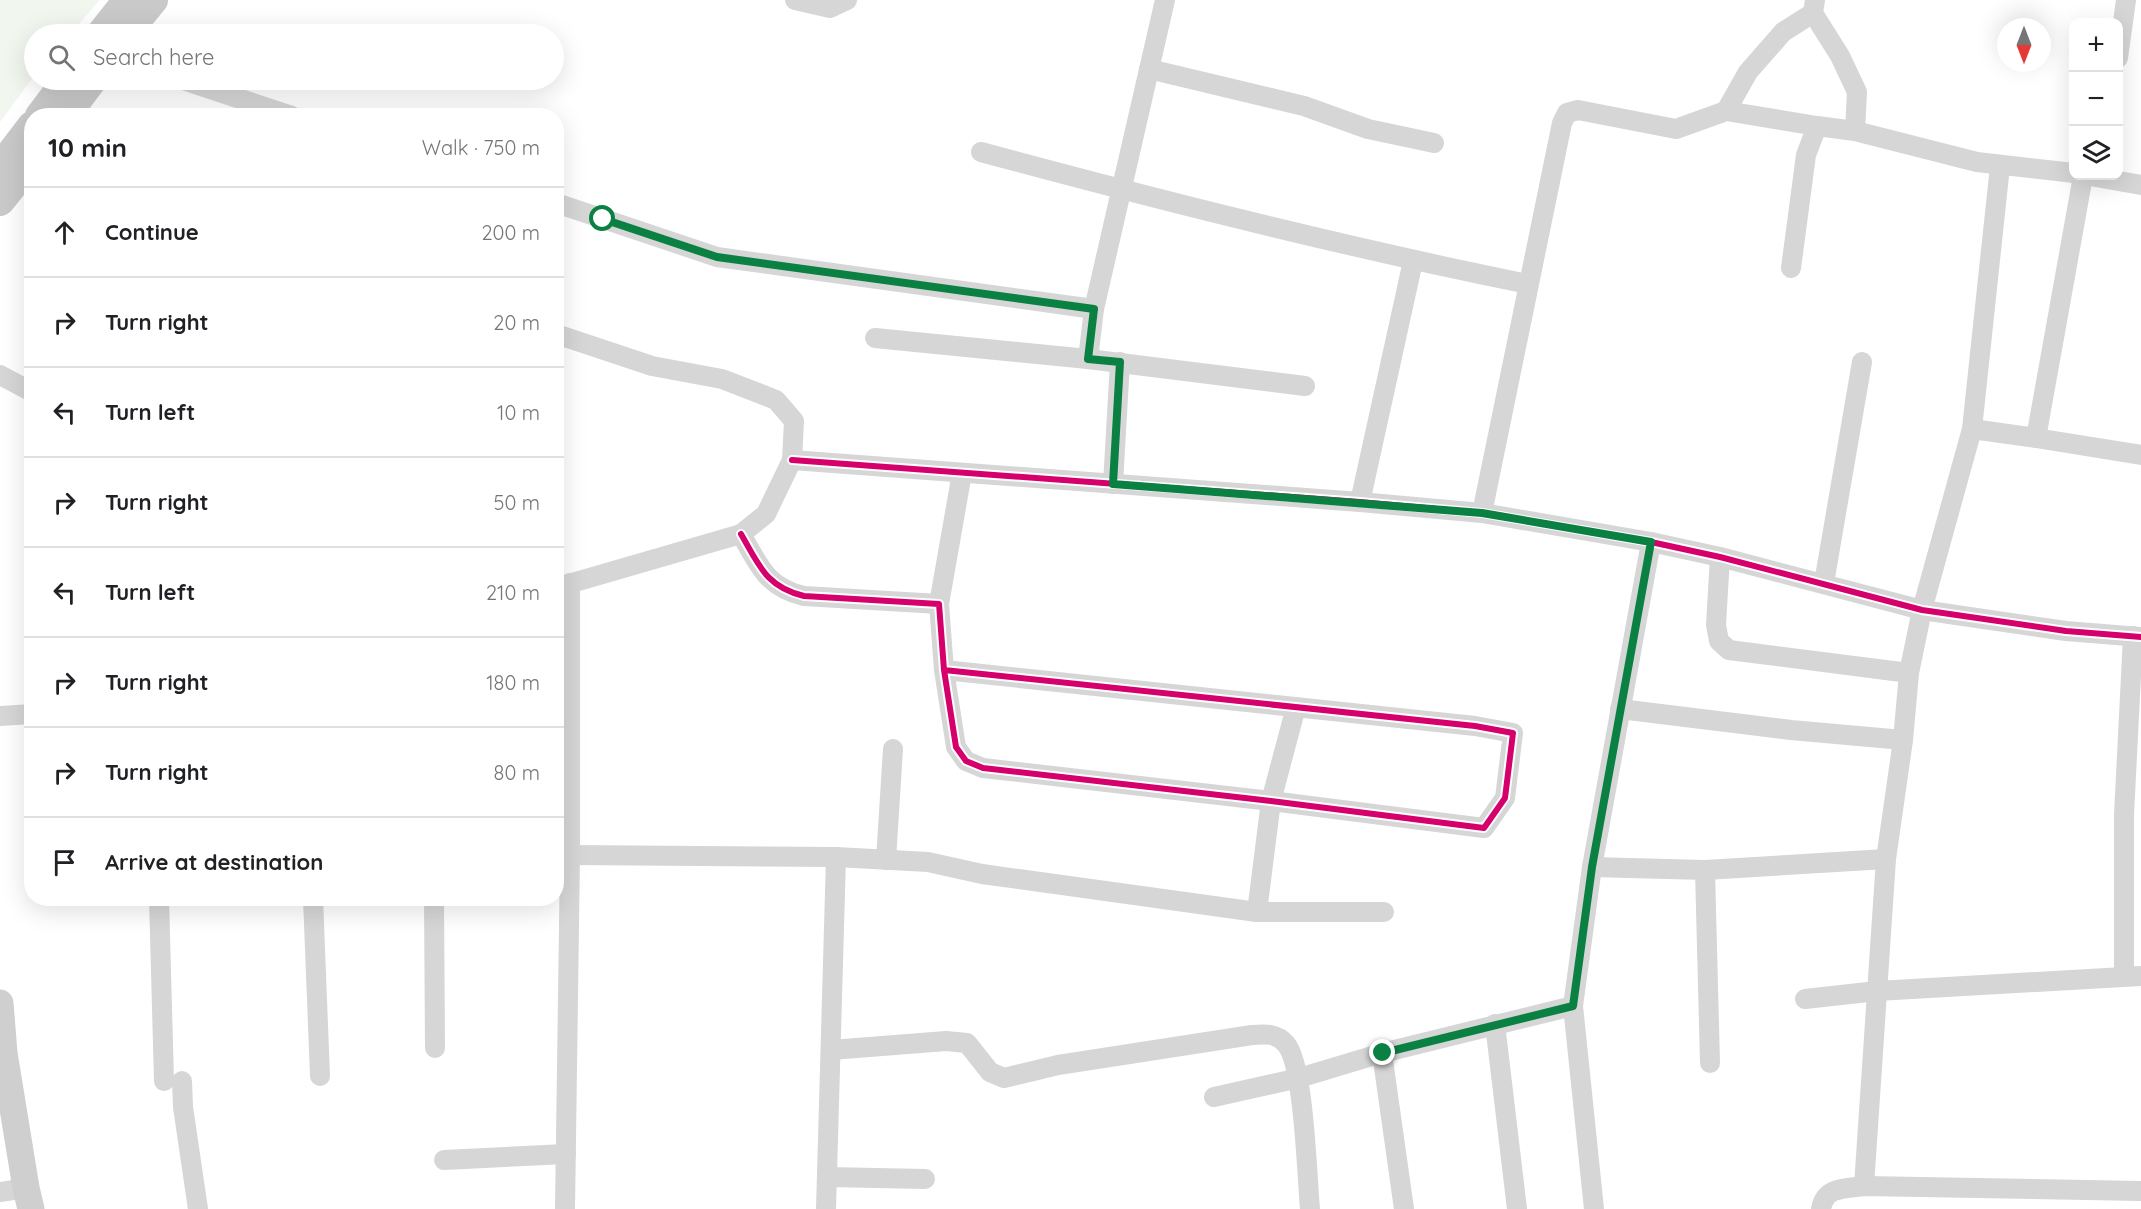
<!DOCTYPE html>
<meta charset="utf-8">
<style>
body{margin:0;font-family:Quicksand,sans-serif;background:#f6f6f6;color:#202124}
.controls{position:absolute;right:18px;top:18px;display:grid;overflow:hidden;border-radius:12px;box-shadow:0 6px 24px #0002}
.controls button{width:54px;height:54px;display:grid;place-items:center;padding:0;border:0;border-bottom:2px solid #e0e0e0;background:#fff;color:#202124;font:30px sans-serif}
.compass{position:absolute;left:1997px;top:18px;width:54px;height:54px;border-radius:50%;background:#fff;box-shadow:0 6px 24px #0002;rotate:180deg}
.stop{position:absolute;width:18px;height:18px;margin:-14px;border:4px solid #0b8043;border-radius:50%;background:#fff}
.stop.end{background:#0b8043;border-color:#fff;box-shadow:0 2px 6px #0008}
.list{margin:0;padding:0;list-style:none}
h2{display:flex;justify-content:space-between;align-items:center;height:78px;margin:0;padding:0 24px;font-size:26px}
h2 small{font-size:20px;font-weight:400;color:#757577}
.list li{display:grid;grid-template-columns:39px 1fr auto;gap:18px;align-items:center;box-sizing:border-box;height:90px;padding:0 24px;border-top:2px solid #e0e0e0}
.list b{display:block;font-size:22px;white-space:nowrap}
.list em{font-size:20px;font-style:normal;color:#757577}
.icon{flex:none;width:33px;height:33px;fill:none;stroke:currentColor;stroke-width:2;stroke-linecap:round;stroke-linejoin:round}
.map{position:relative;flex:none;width:2141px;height:1209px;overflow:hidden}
.search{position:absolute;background:#fff;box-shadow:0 6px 24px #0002;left:24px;top:24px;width:540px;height:66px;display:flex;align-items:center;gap:15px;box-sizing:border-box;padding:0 21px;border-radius:33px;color:#757577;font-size:22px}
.panel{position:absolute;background:#fff;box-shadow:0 6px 24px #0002;left:24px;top:108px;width:540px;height:798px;border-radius:24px}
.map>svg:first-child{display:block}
</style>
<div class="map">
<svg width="2141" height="1209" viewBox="0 0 2141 1209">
<rect width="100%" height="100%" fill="#fff"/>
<polygon fill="#f1f7ee" points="0,0 100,0 70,34 34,34 34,76 0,122"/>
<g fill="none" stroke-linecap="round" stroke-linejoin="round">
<g stroke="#d6d6d6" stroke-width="20">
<polyline points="795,0 830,8 847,0"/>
<polyline points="1815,0 1813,13 1840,56 1857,92 1855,131"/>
<polyline points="2118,58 2126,0"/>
<polyline points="1149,69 1304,106 1368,129 1434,143"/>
<polyline points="183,80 292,116"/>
<polyline points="1726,111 1748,72 1783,32 1813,13"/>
<path d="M981,152C1162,201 1344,247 1528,284"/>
<polyline points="2090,176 2141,185"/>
<polyline points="556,203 717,257 1094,309"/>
<polyline points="1791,268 1806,155 1817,126 1855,131 1977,162 2074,173"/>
<polyline points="556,334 652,366 722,379 776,400 794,421 792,460 766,514 741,534 558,587"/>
<polyline points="875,338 1088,359 1305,386"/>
<polyline points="1088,359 1094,309 1165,0"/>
<polyline points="0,375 32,392"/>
<polyline points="1972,429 2036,438 2083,176"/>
<polyline points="2036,438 2141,455"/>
<polyline points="792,460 1360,502 1482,513 1651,542 1720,557 1922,610 2066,631 2141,637"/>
<polyline points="1113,484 1120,362"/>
<polyline points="1360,502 1413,261"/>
<polyline points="1482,513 1562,123 1567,113 1578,110 1676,129 1726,111 1817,126"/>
<path d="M741,534C759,565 766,587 804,596L939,604L944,670L1475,726L1513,733L1505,798L1484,828L1271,801L983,768L966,761L956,747L944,670"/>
<polyline points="1720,557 1716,625 1719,641 1729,650 1909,673"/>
<polyline points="1824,583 1862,362"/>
<polyline points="939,604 962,473"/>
<polyline points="1620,709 1791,730 1903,740"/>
<polyline points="0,716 32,714"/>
<polyline points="570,855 836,857 928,862 982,874 1257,912 1384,912"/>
<polyline points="886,860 893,749"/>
<polyline points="1592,867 1705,870 1886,859"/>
<polyline points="1705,870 1710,1063"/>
<polyline points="159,898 164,1081"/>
<polyline points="313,898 320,1076"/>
<polyline points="434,898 435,1048"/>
<polyline points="1257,912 1271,801 1296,707"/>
<polyline points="2124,976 2124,815 2133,636"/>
<polyline points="1805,999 1877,991 2141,976"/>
<polyline points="1495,1024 1517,1209"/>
<path d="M831,1050L946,1041L967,1043L990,1072L1004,1078L1058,1065L1252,1035C1265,1034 1277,1033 1286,1044C1304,1064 1307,1177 1310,1209"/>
<polyline points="1382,1053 1404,1209"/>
<polyline points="182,1081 183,1107 198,1209"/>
<polyline points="1214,1097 1299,1078 1382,1053 1573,1006"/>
<polyline points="444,1160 566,1154"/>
<polyline points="827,1177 925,1179"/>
<polyline points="1864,1186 1886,859 1903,740 1909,673 1922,610 1972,429 2000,166"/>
<polyline points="0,1192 26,1188"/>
<polyline points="565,1209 570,855 570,583"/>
<polyline points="826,1209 836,857"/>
<polyline points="1594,1209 1573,1006 1592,867 1651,542"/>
<path d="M1821,1209C1825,1186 1845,1189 1864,1186L2141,1191"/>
</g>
<polyline stroke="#cfcfcf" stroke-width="27" points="0,1003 4,1053 26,1188 31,1209"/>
<g stroke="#c9c9c9" stroke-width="30">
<polyline points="101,34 128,0"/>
<polyline points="125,34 153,0"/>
<polyline points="40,116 67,80"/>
<polyline points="65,116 92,80"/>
<polyline points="0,168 32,126"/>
<polyline points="0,201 32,161"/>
</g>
<defs>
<g id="cycleway">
<polyline points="792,460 1360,502 1482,513 1651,542 1720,557 1922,610 2066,631 2141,637"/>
<path d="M741,534C759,565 766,587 804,596L939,604L944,670L1475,726L1513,733L1505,798L1484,828L1271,801L983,768L966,761L956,747L944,670"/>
</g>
</defs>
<use href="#cycleway" stroke="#fff" stroke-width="10"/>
<use href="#cycleway" stroke="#d6006c" stroke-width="6"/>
</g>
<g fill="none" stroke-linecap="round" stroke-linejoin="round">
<polyline stroke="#0b8043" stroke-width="8" points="603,219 717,257 1094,309 1088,359 1120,362 1113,484 1482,513 1651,542 1592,867 1573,1006 1383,1053"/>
</g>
</svg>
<div class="controls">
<button>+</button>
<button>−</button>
<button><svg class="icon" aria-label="layers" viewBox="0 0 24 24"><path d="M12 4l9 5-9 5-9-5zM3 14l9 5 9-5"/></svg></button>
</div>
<svg class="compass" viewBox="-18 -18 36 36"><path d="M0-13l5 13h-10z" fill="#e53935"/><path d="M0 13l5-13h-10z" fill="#757577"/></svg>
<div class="stop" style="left:603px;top:219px"></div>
<div class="stop end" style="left:1383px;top:1053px"></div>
<div class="search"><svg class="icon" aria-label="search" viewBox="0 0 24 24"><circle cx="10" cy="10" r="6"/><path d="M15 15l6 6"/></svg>Search here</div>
<section class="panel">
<h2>10 min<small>Walk · 750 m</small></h2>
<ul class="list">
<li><svg class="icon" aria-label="ahead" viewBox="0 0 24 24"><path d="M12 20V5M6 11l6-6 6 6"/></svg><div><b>Continue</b></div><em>200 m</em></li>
<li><svg class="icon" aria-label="right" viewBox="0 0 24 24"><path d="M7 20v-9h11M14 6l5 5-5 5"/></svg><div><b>Turn right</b></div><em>20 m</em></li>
<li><svg class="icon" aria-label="left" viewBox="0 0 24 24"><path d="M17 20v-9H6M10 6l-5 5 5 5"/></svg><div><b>Turn left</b></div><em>10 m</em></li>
<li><svg class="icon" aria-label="right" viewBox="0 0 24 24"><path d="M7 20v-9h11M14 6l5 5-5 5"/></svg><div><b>Turn right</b></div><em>50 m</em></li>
<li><svg class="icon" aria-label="left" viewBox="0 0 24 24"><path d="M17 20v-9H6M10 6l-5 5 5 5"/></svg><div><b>Turn left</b></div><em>210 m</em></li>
<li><svg class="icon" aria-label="right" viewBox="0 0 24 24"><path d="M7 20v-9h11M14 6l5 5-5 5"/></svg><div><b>Turn right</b></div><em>180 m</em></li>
<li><svg class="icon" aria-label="right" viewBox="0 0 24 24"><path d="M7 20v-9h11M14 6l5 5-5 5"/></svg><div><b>Turn right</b></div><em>80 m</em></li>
<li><svg class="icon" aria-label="arrive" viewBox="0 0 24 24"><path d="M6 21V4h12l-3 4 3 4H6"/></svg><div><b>Arrive at destination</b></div></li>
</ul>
</section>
</div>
